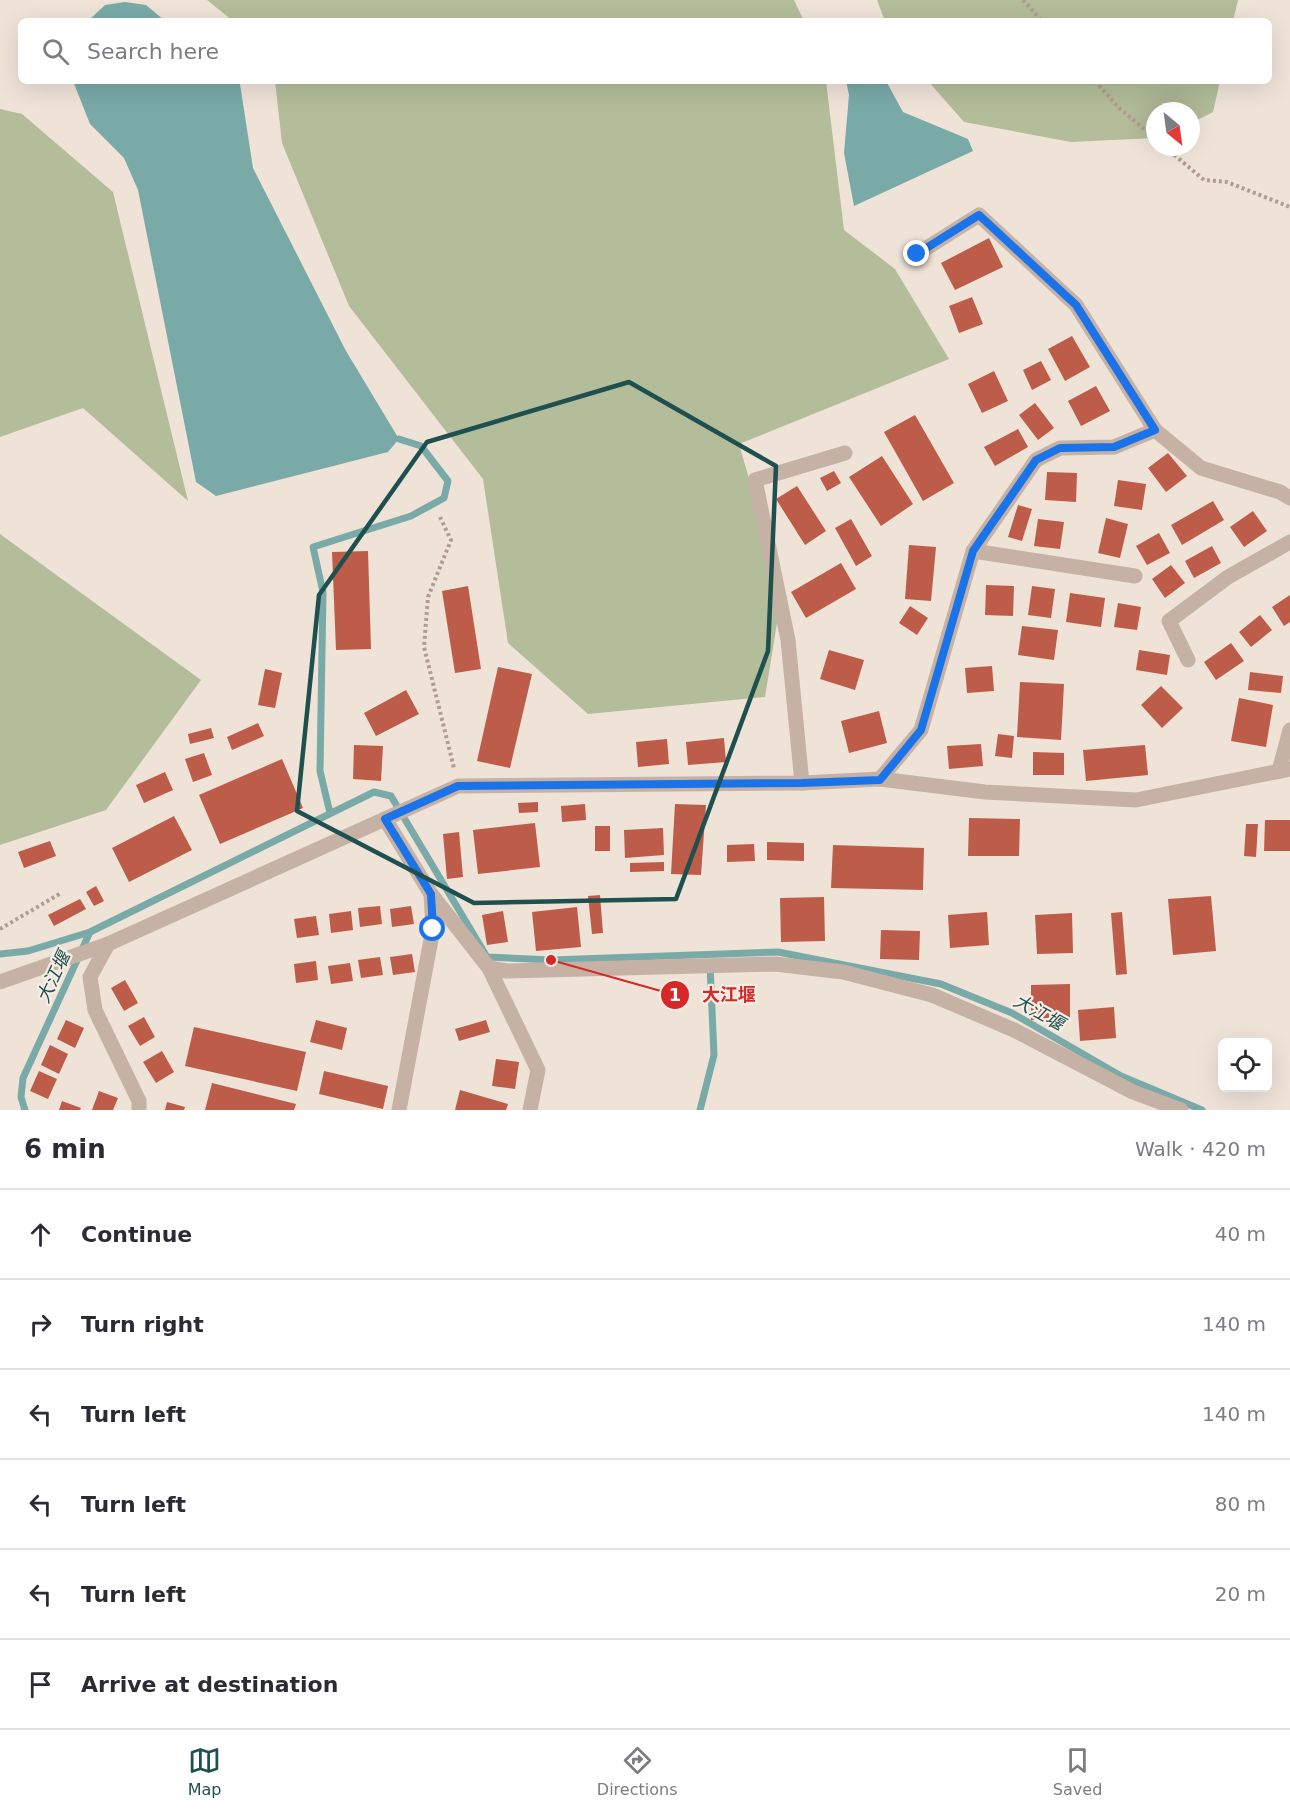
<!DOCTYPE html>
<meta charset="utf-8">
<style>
body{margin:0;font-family:"DejaVu Sans","Noto Sans JP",sans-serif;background:#f2f2f3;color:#2b2b33}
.controls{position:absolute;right:18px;bottom:18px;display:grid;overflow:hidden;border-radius:9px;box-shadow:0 6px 24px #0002}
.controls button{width:54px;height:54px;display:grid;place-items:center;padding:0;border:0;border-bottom:2px solid #e1e1e2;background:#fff;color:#2b2b33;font:30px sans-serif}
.compass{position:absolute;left:1146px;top:102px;width:54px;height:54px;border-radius:50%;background:#fff;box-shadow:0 6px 24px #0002;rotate:151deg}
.stop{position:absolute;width:18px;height:18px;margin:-14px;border:4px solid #1a73e8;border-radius:50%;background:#fff}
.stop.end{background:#1a73e8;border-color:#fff;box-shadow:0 2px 6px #0008}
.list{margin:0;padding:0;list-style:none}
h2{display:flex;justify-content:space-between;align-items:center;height:78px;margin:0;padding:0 24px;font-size:26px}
h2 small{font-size:20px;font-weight:400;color:#7c7c81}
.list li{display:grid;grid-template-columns:39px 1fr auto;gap:18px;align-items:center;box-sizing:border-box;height:90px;padding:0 24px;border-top:2px solid #e1e1e2}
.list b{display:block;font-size:22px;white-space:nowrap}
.list em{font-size:20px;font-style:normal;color:#7c7c81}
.icon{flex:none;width:33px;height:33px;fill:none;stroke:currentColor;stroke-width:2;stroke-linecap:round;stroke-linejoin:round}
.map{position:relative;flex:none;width:1290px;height:1110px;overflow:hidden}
.search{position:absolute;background:#fff;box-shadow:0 6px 24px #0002;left:18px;right:18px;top:18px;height:66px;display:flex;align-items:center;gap:15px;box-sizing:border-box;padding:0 21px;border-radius:9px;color:#7c7c81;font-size:22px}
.sheet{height:618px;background:#fff}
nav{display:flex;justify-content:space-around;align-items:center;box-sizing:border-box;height:84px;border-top:2px solid #e1e1e2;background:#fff;font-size:16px;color:#7c7c81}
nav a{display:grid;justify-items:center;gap:3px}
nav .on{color:#1f5050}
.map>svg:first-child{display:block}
</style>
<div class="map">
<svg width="1290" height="1110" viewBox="0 0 1290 1110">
<rect width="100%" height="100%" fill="#efe3d8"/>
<g fill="#b3bd9a">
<polygon points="207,0 794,0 804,21 233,21"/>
<polygon points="877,0 1238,0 1233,21 885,21"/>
<polygon points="275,81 826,81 844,230 895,269 949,359 739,444 782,592 765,697 588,714 508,643 483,479 349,306 282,143"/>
<polygon points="928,81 1220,81 1213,112 1191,123 1191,111 1155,111 1155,138 1071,142 964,122"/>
<polygon points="0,109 22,114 113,192 188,501 83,408 0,437"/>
<polygon points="0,534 201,680 106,810 0,845"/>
</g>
<g fill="#79aaa8">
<polygon points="125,2 146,5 165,21 88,21 105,5"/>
<polygon points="73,81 237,81 240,84 253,168 346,351 399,439 388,452 216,496 196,482 138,190 124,158 90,124"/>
<polygon points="846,81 886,81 903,112 968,139 973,151 854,206 844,153 849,95"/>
</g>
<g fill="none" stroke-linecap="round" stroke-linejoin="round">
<g stroke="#79aaa8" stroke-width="7">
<polyline points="330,813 320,771 323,592 313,547 411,516 444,498 448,481 421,446 399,439"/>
<polyline points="0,954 28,951 90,932"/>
<polyline points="25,1110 21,1097 23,1078 90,932 374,792 391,796 487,957 551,960 778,952 941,984 1012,1013 1121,1076 1202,1110"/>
<polyline points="700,1110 714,1055 710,965"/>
</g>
</g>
<g fill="#bd5c48">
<polygon points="989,238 1003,267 955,290 941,263"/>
<polygon points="972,297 983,324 959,333 949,306"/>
<polygon points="1072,336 1090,367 1065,381 1048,349"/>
<polygon points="1041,361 1051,380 1032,390 1023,370"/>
<polygon points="994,371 1008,401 982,413 968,384"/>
<polygon points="1096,386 1110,411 1081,426 1068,401"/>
<polygon points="1035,403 1054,428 1038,440 1019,415"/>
<polygon points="915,415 954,483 923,501 884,432"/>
<polygon points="1018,429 1028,447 995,466 984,447"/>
<polygon points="1168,453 1187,476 1166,492 1148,468"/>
<polygon points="882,456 913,504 881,526 849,477"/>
<polygon points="834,471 841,483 827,491 820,478"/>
<polygon points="1047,472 1077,473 1076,502 1045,500"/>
<polygon points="1118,480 1146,484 1142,510 1114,506"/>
<polygon points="797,486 826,531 805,545 776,499"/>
<polygon points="1213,501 1224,520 1182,545 1171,525"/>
<polygon points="1018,505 1032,509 1022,541 1008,537"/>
<polygon points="1253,511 1267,531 1244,547 1230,527"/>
<polygon points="1106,518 1128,524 1120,558 1098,553"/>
<polygon points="851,519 872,556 856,566 835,528"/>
<polygon points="1038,519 1064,522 1060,549 1034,546"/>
<polygon points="1159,533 1170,553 1147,565 1136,546"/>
<polygon points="909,545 936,547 931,601 905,599"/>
<polygon points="1212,546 1221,563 1194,578 1185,561"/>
<polygon points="368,551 371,649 336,650 332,552"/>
<polygon points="841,563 856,589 806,618 791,592"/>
<polygon points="1171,565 1185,583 1165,598 1152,579"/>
<polygon points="986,585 1014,586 1013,616 985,615"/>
<polygon points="468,586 481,669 455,673 442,591"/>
<polygon points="1032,586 1055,589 1051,618 1028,615"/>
<polygon points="1070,593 1105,598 1101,627 1066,622"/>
<polygon points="1290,595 1290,622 1284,626 1272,607"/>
<polygon points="1118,603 1141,607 1137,630 1114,627"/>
<polygon points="910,606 928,618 917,635 899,623"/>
<polygon points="1260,615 1272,630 1251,647 1239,632"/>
<polygon points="1022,626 1058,630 1054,660 1018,655"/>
<polygon points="1231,643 1244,661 1216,680 1204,662"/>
<polygon points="829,650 864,660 855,690 820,679"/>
<polygon points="1139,650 1170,655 1167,675 1136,670"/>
<polygon points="992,666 994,691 967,693 965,668"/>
<polygon points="498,667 532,674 510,768 477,761"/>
<polygon points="265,669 282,673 275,708 258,705"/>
<polygon points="1250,672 1283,676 1281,693 1248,690"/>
<polygon points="1020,682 1064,684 1061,740 1017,737"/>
<polygon points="1161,686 1183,708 1162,728 1141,705"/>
<polygon points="406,690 419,714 376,736 364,713"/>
<polygon points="1239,698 1273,705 1266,747 1231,741"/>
<polygon points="879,711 887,743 849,753 841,721"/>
<polygon points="258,723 264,736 232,750 227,737"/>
<polygon points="211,728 214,738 190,744 188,734"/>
<polygon points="998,734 1014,736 1012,758 995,756"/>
<polygon points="724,738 726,762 688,765 686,742"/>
<polygon points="667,739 669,764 638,767 636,742"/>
<polygon points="981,744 983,766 949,769 947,746"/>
<polygon points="354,745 383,746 381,781 353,779"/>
<polygon points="1145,745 1148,775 1086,781 1083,750"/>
<polygon points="1033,752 1064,753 1064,775 1033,775"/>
<polygon points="204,753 212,775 193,782 185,759"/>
<polygon points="282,759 303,808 220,844 199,795"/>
<polygon points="165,772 173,790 144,803 136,785"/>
<polygon points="538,802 538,812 519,813 518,803"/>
<polygon points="585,804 586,820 562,822 561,806"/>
<polygon points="675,804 706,805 701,875 671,874"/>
<polygon points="174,816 192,850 129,882 112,848"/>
<polygon points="969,818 1020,819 1019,856 968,856"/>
<polygon points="1265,820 1290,820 1290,851 1264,851"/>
<polygon points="535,823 540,867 478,874 473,830"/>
<polygon points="1246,824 1258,824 1256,857 1244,856"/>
<rect x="595" y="826" width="15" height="25"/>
<polygon points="663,828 664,855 625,858 624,830"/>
<polygon points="459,832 463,877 447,879 443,834"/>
<polygon points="50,841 56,856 24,868 18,852"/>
<polygon points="767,842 804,843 804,861 767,860"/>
<polygon points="754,844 755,861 727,862 727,845"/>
<polygon points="833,845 924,848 923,890 831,888"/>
<polygon points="664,862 664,871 630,872 630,863"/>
<polygon points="96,886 104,901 94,906 86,892"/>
<polygon points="600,895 603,933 592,934 588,896"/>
<polygon points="1211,896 1216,951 1173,955 1168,899"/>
<polygon points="824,897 825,941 781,942 780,898"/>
<polygon points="80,899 86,909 54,926 48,915"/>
<polygon points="380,906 382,924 360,927 358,908"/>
<polygon points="411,906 414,924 392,927 390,909"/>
<polygon points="577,907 581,947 536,951 532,912"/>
<polygon points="351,911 353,930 331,933 329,914"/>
<polygon points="503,911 508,942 487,945 482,915"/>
<polygon points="987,912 989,945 950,948 948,915"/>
<polygon points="1122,912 1127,974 1116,975 1111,913"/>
<polygon points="1072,913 1073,953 1037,954 1035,915"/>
<polygon points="316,916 319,935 297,938 294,919"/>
<polygon points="881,930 920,931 919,960 880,959"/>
<polygon points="412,954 415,972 393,975 390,957"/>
<polygon points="380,957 383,975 361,978 358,960"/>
<polygon points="316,961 318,980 296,983 294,964"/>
<polygon points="350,963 353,981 331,984 328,966"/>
<polygon points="125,980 138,1003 124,1011 111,988"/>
<polygon points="1070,984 1070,1020 1031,1020 1031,985"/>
<polygon points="1114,1007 1116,1038 1080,1041 1078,1010"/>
<polygon points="144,1017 155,1037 140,1046 128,1026"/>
<polygon points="66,1020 84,1028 75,1048 57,1039"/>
<polygon points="316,1020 347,1028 342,1050 310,1042"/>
<polygon points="486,1020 490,1032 459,1041 455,1029"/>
<polygon points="194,1027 306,1052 297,1091 185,1066"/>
<polygon points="50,1045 68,1054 59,1074 41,1065"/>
<polygon points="162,1051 174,1072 156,1083 143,1062"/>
<polygon points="496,1059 519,1062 515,1089 492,1086"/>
<polygon points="39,1071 57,1079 48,1099 30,1091"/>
<polygon points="324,1071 388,1086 383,1109 319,1094"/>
<polygon points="212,1083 296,1104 294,1110 205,1110"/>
<polygon points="460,1090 508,1104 506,1110 455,1110"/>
<polygon points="99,1091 118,1098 113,1110 92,1110"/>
<polygon points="62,1101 81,1108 80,1110 59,1110"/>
<polygon points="167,1102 185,1107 184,1110 165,1110"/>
</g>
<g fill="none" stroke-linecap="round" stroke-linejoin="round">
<g stroke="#b19c90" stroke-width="4" stroke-dasharray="3 3" stroke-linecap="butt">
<polyline points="1023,0 1042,21"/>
<polyline points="1095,81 1119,108 1155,138"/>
<polyline points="1165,147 1204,180 1227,182 1290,207"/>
<polyline points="440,517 451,540 428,597 424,647 454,768"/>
<polyline points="0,929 61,893"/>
</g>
<g stroke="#c6b2a5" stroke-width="15">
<polyline points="917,254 979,215 1076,305 1155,430 1201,468 1280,492 1290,498"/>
<polyline points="973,551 1135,576"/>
<polyline points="1188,660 1169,621 1228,577 1290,542"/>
<polyline points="1279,771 1290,730"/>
<polyline points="880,779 921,730 973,551 1036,460 1060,448 1114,447 1155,430"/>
<polyline points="802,783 788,640 755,480 845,453"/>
<polyline points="385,819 431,894 433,929 399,1110"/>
<polyline points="431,894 489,968 507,971 775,964 843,972 932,995 1014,1030 1133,1092 1181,1110"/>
<polyline points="108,944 90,977 95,1010 139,1101 139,1110"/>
<polyline points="489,968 538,1070 530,1110"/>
<polyline points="0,982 108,944 458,786 802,783 880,779 985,792 1136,800 1290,769"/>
</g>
</g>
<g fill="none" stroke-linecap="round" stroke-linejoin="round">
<polyline stroke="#1a73e8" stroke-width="8" points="433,929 431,894 385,819 458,786 802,783 880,780 921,730 973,551 1036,460 1060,448 1114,447 1155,430 1076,305 979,215 917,254"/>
</g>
<path fill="none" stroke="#1f5050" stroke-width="4.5" stroke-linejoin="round" d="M629,382L776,466L768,651L676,899L474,903L297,811L319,595L427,442Z"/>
<g text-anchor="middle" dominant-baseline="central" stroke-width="4.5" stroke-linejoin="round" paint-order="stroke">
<g font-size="18" font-style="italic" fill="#1f5050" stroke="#f7ede4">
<text transform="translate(53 977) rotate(-65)">大江堰</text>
<text transform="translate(1039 1012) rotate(29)">大江堰</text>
</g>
</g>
<path fill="none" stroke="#d62828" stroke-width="2" d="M551 960L675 995"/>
<g fill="#d62828" stroke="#f7ede4" stroke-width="2">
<circle cx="551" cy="960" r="6"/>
<circle cx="675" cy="995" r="15"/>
</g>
<g font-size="18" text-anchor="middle" font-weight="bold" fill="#fff">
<text x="675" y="1001">1</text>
</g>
<g font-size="18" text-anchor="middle" font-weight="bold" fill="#d62828" stroke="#f7ede4" stroke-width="4.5" stroke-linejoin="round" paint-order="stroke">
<text x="729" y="1001">大江堰</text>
</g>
</svg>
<div class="controls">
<button><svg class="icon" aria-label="locate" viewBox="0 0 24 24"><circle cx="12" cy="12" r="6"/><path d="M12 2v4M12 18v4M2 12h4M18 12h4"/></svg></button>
</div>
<svg class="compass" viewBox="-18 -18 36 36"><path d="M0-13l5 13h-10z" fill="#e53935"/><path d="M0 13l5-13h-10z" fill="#7c7c81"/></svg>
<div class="stop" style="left:433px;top:929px"></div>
<div class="stop end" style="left:917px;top:254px"></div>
<div class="search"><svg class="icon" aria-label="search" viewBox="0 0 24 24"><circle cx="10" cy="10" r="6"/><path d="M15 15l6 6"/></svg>Search here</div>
</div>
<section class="sheet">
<h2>6 min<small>Walk · 420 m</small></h2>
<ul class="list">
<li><svg class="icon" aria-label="ahead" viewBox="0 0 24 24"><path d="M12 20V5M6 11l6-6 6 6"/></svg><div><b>Continue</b></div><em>40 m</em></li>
<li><svg class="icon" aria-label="right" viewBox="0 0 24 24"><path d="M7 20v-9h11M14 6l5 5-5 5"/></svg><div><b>Turn right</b></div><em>140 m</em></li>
<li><svg class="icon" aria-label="left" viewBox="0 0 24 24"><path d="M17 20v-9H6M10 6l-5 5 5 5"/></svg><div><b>Turn left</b></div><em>140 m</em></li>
<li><svg class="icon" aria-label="left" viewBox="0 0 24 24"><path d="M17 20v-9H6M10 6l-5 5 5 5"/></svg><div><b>Turn left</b></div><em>80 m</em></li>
<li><svg class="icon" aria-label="left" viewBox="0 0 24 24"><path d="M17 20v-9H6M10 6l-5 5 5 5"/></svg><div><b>Turn left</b></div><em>20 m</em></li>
<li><svg class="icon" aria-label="arrive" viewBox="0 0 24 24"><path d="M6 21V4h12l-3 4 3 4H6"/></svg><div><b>Arrive at destination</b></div></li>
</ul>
</section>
<nav>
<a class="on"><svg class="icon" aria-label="map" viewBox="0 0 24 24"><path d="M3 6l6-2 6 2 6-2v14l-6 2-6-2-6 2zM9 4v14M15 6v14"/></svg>Map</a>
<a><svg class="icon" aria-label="directions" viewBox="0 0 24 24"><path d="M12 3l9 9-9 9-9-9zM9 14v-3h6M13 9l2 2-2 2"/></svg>Directions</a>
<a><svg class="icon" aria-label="saved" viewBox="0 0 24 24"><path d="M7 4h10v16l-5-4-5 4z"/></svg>Saved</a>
</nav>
